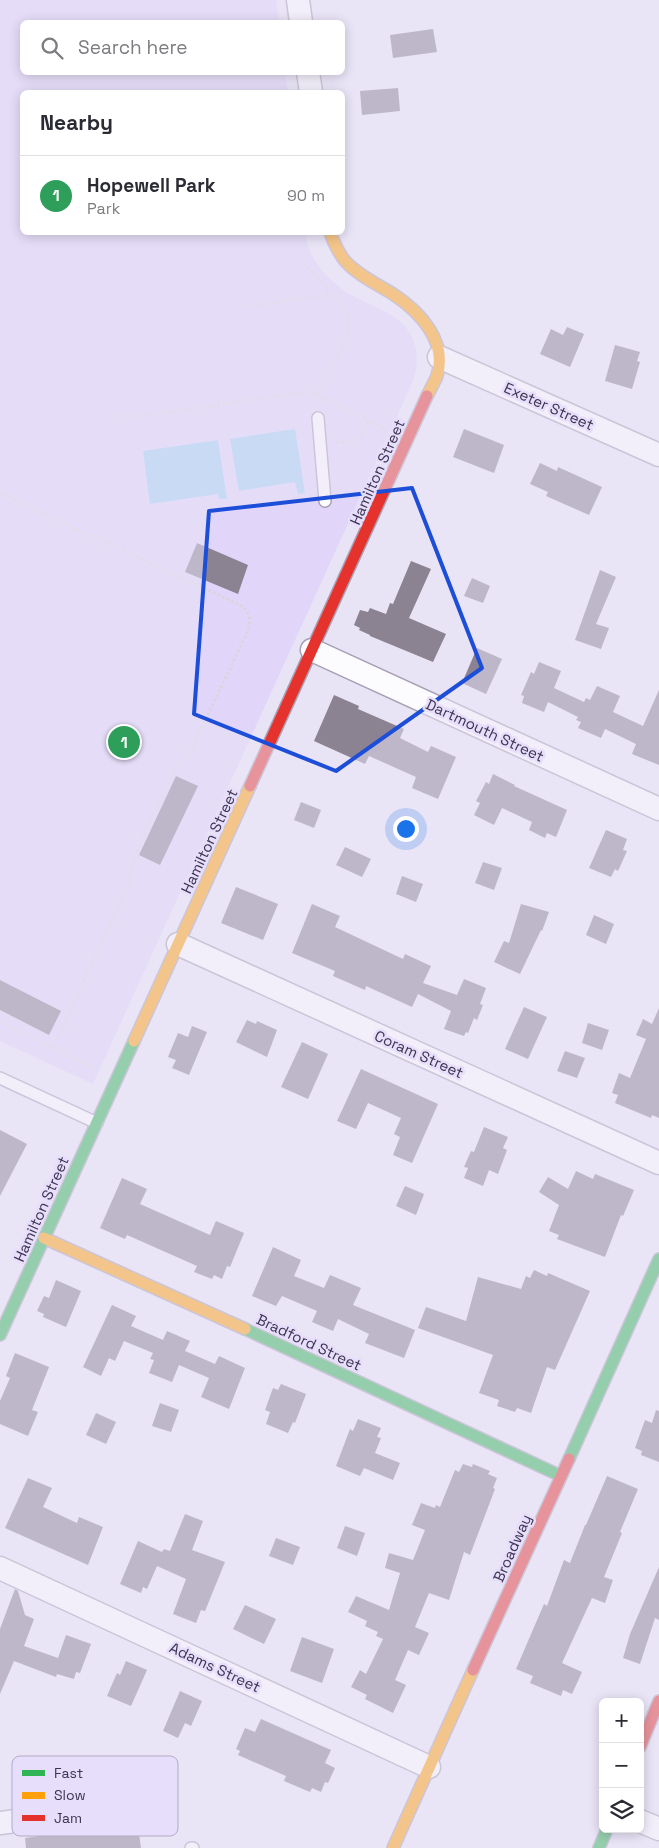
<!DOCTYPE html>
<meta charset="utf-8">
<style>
body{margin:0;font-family:"Space Grotesk",sans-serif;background:#f7f7f7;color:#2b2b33}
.controls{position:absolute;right:15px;bottom:15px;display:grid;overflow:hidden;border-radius:8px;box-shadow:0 2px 12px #0003}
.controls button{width:45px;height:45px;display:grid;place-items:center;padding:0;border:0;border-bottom:1px solid #e1e1e2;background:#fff;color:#2b2b33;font:25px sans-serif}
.you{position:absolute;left:405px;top:828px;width:18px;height:18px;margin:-12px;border:4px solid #fff;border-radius:50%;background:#1a73e8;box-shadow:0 0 0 8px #1a73e833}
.badge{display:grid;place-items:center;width:32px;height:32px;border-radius:50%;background:#79728a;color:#fff;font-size:16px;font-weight:700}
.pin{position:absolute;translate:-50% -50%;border:2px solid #fff;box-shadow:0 1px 5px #0006}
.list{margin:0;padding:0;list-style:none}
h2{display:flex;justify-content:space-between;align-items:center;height:65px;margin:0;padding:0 20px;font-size:21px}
h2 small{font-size:16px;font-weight:400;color:#7c7c81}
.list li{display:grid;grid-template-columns:32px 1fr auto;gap:15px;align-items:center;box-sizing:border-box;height:80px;padding:0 20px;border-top:1px solid #e1e1e2}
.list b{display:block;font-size:19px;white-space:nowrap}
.list p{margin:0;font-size:16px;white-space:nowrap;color:#7c7c81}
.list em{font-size:16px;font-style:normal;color:#7c7c81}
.icon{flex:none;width:28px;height:28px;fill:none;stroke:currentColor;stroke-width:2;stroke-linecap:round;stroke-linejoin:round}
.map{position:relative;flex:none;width:659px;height:1848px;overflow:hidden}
.search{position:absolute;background:#fff;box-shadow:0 2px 12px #0003;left:20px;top:20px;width:325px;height:55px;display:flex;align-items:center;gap:12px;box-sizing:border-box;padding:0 18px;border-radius:8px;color:#7c7c81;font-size:19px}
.panel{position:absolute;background:#fff;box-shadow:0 2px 12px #0003;left:20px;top:90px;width:325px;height:145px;border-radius:8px}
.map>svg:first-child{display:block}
</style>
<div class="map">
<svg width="659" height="1848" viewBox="0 0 659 1848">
<rect width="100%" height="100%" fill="#e9e4f5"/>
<path fill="#e1d6fa" d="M0,0H276L279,22H22V72L285,73L288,92H22V232L305,233C309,259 324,276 345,291C358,300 373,305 386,312C414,326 423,352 413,381L93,1084L0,1041Z"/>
<g fill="#a1cef2">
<polygon points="295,429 305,493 298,494 295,482 239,491 230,439"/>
<polygon points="218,440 227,499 219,499 218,494 150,504 143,451"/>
</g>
<g fill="#8b8292">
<polygon points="433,29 437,52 393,58 390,35"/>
<polygon points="398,88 400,111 362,115 360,91"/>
<polygon points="567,327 584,334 570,367 540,354 551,329 563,335"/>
<polygon points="615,345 640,352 637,361 640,362 632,389 605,381"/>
<polygon points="464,429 504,445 494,473 453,457"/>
<polygon points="540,463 557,471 558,467 602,487 589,515 546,496 548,492 530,484"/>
<polygon points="197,543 248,565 238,594 185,572"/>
<polygon points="411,561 431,569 409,618 446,634 433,662 370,636 370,635 359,630 360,628 354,625 360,610 368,612 370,608 386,614 390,603 393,604"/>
<polygon points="600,570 616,577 596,624 609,628 601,649 575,640"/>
<polygon points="472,578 490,586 483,603 464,596"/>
<polygon points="477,648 502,659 486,694 462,683"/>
<polygon points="539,662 561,671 554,688 584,702 586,698 590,700 597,686 620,696 613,712 643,726 659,690 659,765 632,754 636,744 605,729 601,738 578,728 581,722 576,720 578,717 548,702 544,712 522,703 524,696 521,695 531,672 534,674"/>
<polygon points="334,695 359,706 358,709 404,729 400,738 428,752 431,746 456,757 438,799 412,788 416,777 369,756 365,764 314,741"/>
<polygon points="493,774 515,785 514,786 567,810 556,837 547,833 545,838 529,830 532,822 502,808 494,825 474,815 480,803 476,801 486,782 489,784"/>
<polygon points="176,776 198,786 160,865 139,855"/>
<polygon points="301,802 321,810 314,828 294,820"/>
<polygon points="606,830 627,839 623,850 627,851 618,871 615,869 611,877 589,868"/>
<polygon points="345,847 371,859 362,877 336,865"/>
<polygon points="483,862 502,868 494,890 475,883"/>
<polygon points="402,876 423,884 416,902 396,894"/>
<polygon points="236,887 278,904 263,940 221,923"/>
<polygon points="312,904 340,916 335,927 403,959 405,954 431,966 423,983 457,995 464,979 486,988 480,1004 483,1005 477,1020 474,1018 468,1033 466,1032 464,1036 444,1029 451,1011 418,994 412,1007 366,986 365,990 333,976 335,971 292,953"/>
<polygon points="521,904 549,912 542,931 541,930 520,974 494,962 504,941 509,943"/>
<polygon points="594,915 614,924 606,944 586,935"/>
<polygon points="0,980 61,1011 49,1035 0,1010"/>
<polygon points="524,1007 547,1017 528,1059 505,1049"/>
<polygon points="659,1008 659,1118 652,1115 651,1118 615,1103 618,1095 612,1093 619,1073 630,1078 646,1039 636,1035 643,1019 652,1024"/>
<polygon points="247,1020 256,1024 257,1021 277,1030 267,1057 236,1042"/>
<polygon points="588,1023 609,1030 602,1050 582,1043"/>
<polygon points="192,1026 207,1032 189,1075 172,1068 176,1060 168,1057 178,1033 188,1037"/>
<polygon points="302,1042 328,1054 308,1099 281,1087"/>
<polygon points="565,1051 585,1058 577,1078 557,1071"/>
<polygon points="361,1069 438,1104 412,1163 393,1155 400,1137 394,1134 401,1118 368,1103 356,1129 337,1121"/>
<polygon points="484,1127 508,1137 503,1148 507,1150 498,1174 489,1170 483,1186 464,1178 468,1168 464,1167 471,1151 474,1152"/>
<polygon points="0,1130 27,1144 0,1196"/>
<polygon points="576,1171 593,1179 595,1174 634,1190 623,1216 621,1215 605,1257 557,1239 559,1235 549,1231 559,1205 539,1192 548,1177 568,1189"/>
<polygon points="122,1178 147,1189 140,1204 210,1235 216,1221 244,1233 230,1267 227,1266 222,1279 214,1275 212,1279 194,1272 197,1266 127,1235 125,1239 100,1228"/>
<polygon points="405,1186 424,1194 416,1215 396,1206"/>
<polygon points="273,1247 301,1260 294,1276 324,1288 330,1275 361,1288 353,1305 415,1330 404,1358 365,1343 369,1334 338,1319 333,1331 312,1322 317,1311 282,1296 276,1306 252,1296"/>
<polygon points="534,1270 547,1276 548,1273 590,1291 555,1370 547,1367 531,1413 517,1408 515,1412 497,1406 499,1400 479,1393 493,1355 418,1328 426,1307 466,1321 478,1277 521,1289 526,1276 530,1278"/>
<polygon points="56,1280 81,1291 66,1327 43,1317 44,1314 37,1311 44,1296 49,1298"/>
<polygon points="112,1305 136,1316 131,1326 163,1340 167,1331 190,1341 185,1351 215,1364 219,1356 245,1368 229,1409 201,1397 209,1378 179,1365 172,1382 149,1373 154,1360 150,1359 153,1353 124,1341 115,1361 109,1358 101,1376 83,1367"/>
<polygon points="15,1353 49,1367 32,1410 38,1412 28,1436 0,1424 0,1401 10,1378 6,1376"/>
<polygon points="281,1384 306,1394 295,1423 293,1422 288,1433 266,1424 270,1412 265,1410 273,1388 278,1390"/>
<polygon points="160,1403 179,1410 171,1432 152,1426"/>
<polygon points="656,1410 659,1411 659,1462 641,1455 642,1451 635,1448 645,1420 652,1423"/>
<polygon points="96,1413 116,1422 106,1444 86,1435"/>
<polygon points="358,1419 381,1428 377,1437 381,1438 375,1453 400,1463 393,1480 364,1468 360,1476 336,1466 350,1429 353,1431"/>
<polygon points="463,1464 472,1467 473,1464 490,1471 488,1474 497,1478 493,1488 495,1489 470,1555 464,1552 449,1600 429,1593 415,1627 429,1633 419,1655 408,1650 395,1680 406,1685 393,1713 365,1699 367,1695 351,1687 360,1670 366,1674 383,1639 376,1636 378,1632 365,1626 367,1621 348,1612 356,1596 389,1610 400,1573 385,1568 389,1553 413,1560 425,1530 412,1525 421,1503 435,1508 436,1505 440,1507 455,1470 459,1472"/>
<polygon points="607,1476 638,1489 620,1532 622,1533 604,1577 613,1580 605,1603 592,1598 562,1663 582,1672 572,1694 563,1690 561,1696 530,1683 533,1676 516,1669 544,1604 547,1606 564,1560 570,1563 585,1525 586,1525"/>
<polygon points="28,1478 52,1488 43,1507 77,1523 79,1517 103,1527 88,1565 5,1528"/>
<polygon points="185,1514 203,1521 192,1550 225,1562 205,1611 201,1610 196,1623 173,1614 186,1579 157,1566 147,1589 143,1587 141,1593 120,1584 138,1541 162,1552 164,1549 170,1551"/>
<polygon points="345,1526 365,1533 357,1556 337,1548"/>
<polygon points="276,1538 300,1547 293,1565 269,1556"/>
<polygon points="659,1567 659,1620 655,1618 640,1664 623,1658 630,1634"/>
<polygon points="15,1589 18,1591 25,1615 34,1619 24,1646 58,1658 66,1635 91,1644 80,1673 76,1672 74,1679 57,1674 56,1677 14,1661 0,1694 0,1629"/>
<polygon points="245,1605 276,1619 264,1644 233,1629"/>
<polygon points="302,1637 334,1649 322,1683 290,1671"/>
<polygon points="126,1661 147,1670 131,1706 107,1696 117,1673 120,1675"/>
<polygon points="180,1691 202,1701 191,1726 185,1723 178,1738 163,1731"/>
<polygon points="261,1719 331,1750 325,1763 335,1768 328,1783 325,1782 321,1792 312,1788 310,1792 284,1781 286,1776 238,1755 240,1751 236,1749 245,1728 255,1732"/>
<polygon points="134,1798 141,1848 26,1848 25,1838 75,1831 74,1826 96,1823 102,1820 106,1814 107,1808 105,1802"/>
</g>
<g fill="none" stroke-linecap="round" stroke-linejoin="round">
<defs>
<g id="lane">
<polyline points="318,418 325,501"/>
<polyline points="0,1078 97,1123"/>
<polyline points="191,1848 193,1848"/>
</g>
<g id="street">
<polyline points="298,0 301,22"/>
<polyline points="308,72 311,92"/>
<polyline points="439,357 659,455"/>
<polyline points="312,650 659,809"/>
<polyline points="178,944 659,1163"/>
<polyline points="0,1568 429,1767"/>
<polyline points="640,1821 659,1829"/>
<polyline points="0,1823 94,1810"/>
</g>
<g id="fast">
<polyline points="245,1329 561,1476"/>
<polyline points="0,1335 134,1041"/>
<polyline points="569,1459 659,1259"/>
<polyline points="599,1848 607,1829"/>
</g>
<g id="slow">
<path d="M330,232C334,243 338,253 346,262C359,276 377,284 393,294C419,311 448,341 437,376C434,383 430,390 427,396"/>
<polyline points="134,1041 250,786"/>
<polyline points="44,1238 245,1329"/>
<polyline points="393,1848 473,1670"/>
</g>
<g id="jam">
<polyline points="250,786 427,396"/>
<polyline points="473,1670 569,1459"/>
<polyline points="640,1747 659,1701"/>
</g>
</defs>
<use href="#lane" stroke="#a7a0b4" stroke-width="14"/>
<use href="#street" stroke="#a7a0b4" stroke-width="25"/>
<use href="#fast" stroke="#a7a0b4" stroke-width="14"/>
<use href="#slow" stroke="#a7a0b4" stroke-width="14"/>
<use href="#jam" stroke="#a7a0b4" stroke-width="14"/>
<g stroke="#d8d6dc" stroke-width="3" stroke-dasharray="2.5 2.5" stroke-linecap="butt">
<path d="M327,295C340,296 349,311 349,323C348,340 325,378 316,395L387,430"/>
<polyline points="241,307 327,295 326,286 306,266"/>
<polyline points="114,419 115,413 129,416 140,416 305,392 316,395"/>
<path d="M336,443C358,442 360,440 369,421"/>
<path d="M0,493L240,605C251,612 251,621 247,633L191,750L173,772L135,855L128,886L53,1048"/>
<polyline points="0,1022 95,1069"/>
</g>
<use href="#lane" stroke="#fcfbfe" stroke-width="11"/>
<use href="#street" stroke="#fcfbfe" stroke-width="22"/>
<use href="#fast" stroke="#30b455" stroke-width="11"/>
<use href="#slow" stroke="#ff9f0a" stroke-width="11"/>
<use href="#jam" stroke="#e5322d" stroke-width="11"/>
</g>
<path d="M0 0H659V1848H0ZM412,488L482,668L336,771L194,714L209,511Z" fill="#e9e4f5" fill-opacity=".55" fill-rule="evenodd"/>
<path fill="none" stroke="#1d4ed8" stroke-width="4" stroke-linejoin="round" d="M412,488L482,668L336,771L194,714L209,511Z"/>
<g text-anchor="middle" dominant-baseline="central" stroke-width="5" stroke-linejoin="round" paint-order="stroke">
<g font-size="15" fill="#3d3450" stroke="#e6defb">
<text transform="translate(549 406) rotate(24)">Exeter Street</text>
<text transform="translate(377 472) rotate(-66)">Hamilton Street</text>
<text transform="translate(485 730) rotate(25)">Dartmouth Street</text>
<text transform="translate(209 841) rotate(-65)">Hamilton Street</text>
<text transform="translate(419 1054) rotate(24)">Coram Street</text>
<text transform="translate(41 1209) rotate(-66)">Hamilton Street</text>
<text transform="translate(309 1342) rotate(25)">Bradford Street</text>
<text transform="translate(512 1548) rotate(-66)">Broadway</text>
<text transform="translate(215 1667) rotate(25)">Adams Street</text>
</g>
</g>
<rect x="12" y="1756" width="166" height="80" rx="8" fill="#e6defb" stroke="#b3abc8" stroke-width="1"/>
<rect x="22" y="1770" width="23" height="6" fill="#30b455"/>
<rect x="22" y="1792" width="23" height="7" fill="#ff9f0a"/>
<rect x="22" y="1815" width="23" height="6" fill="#e5322d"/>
<g font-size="14" fill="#3d3450">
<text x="54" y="1778">Fast</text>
<text x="54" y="1800">Slow</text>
<text x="54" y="1823">Jam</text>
</g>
</svg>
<div class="controls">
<button>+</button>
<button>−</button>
<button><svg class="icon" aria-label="layers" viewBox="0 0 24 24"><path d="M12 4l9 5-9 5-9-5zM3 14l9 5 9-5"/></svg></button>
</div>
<div class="you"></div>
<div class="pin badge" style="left:124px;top:742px;background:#2e9e5b">1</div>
<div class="search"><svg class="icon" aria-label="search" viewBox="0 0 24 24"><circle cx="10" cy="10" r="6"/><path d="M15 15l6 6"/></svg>Search here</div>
<section class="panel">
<h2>Nearby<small></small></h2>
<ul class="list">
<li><span class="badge" style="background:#2e9e5b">1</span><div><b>Hopewell Park</b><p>Park</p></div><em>90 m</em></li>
</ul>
</section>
</div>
